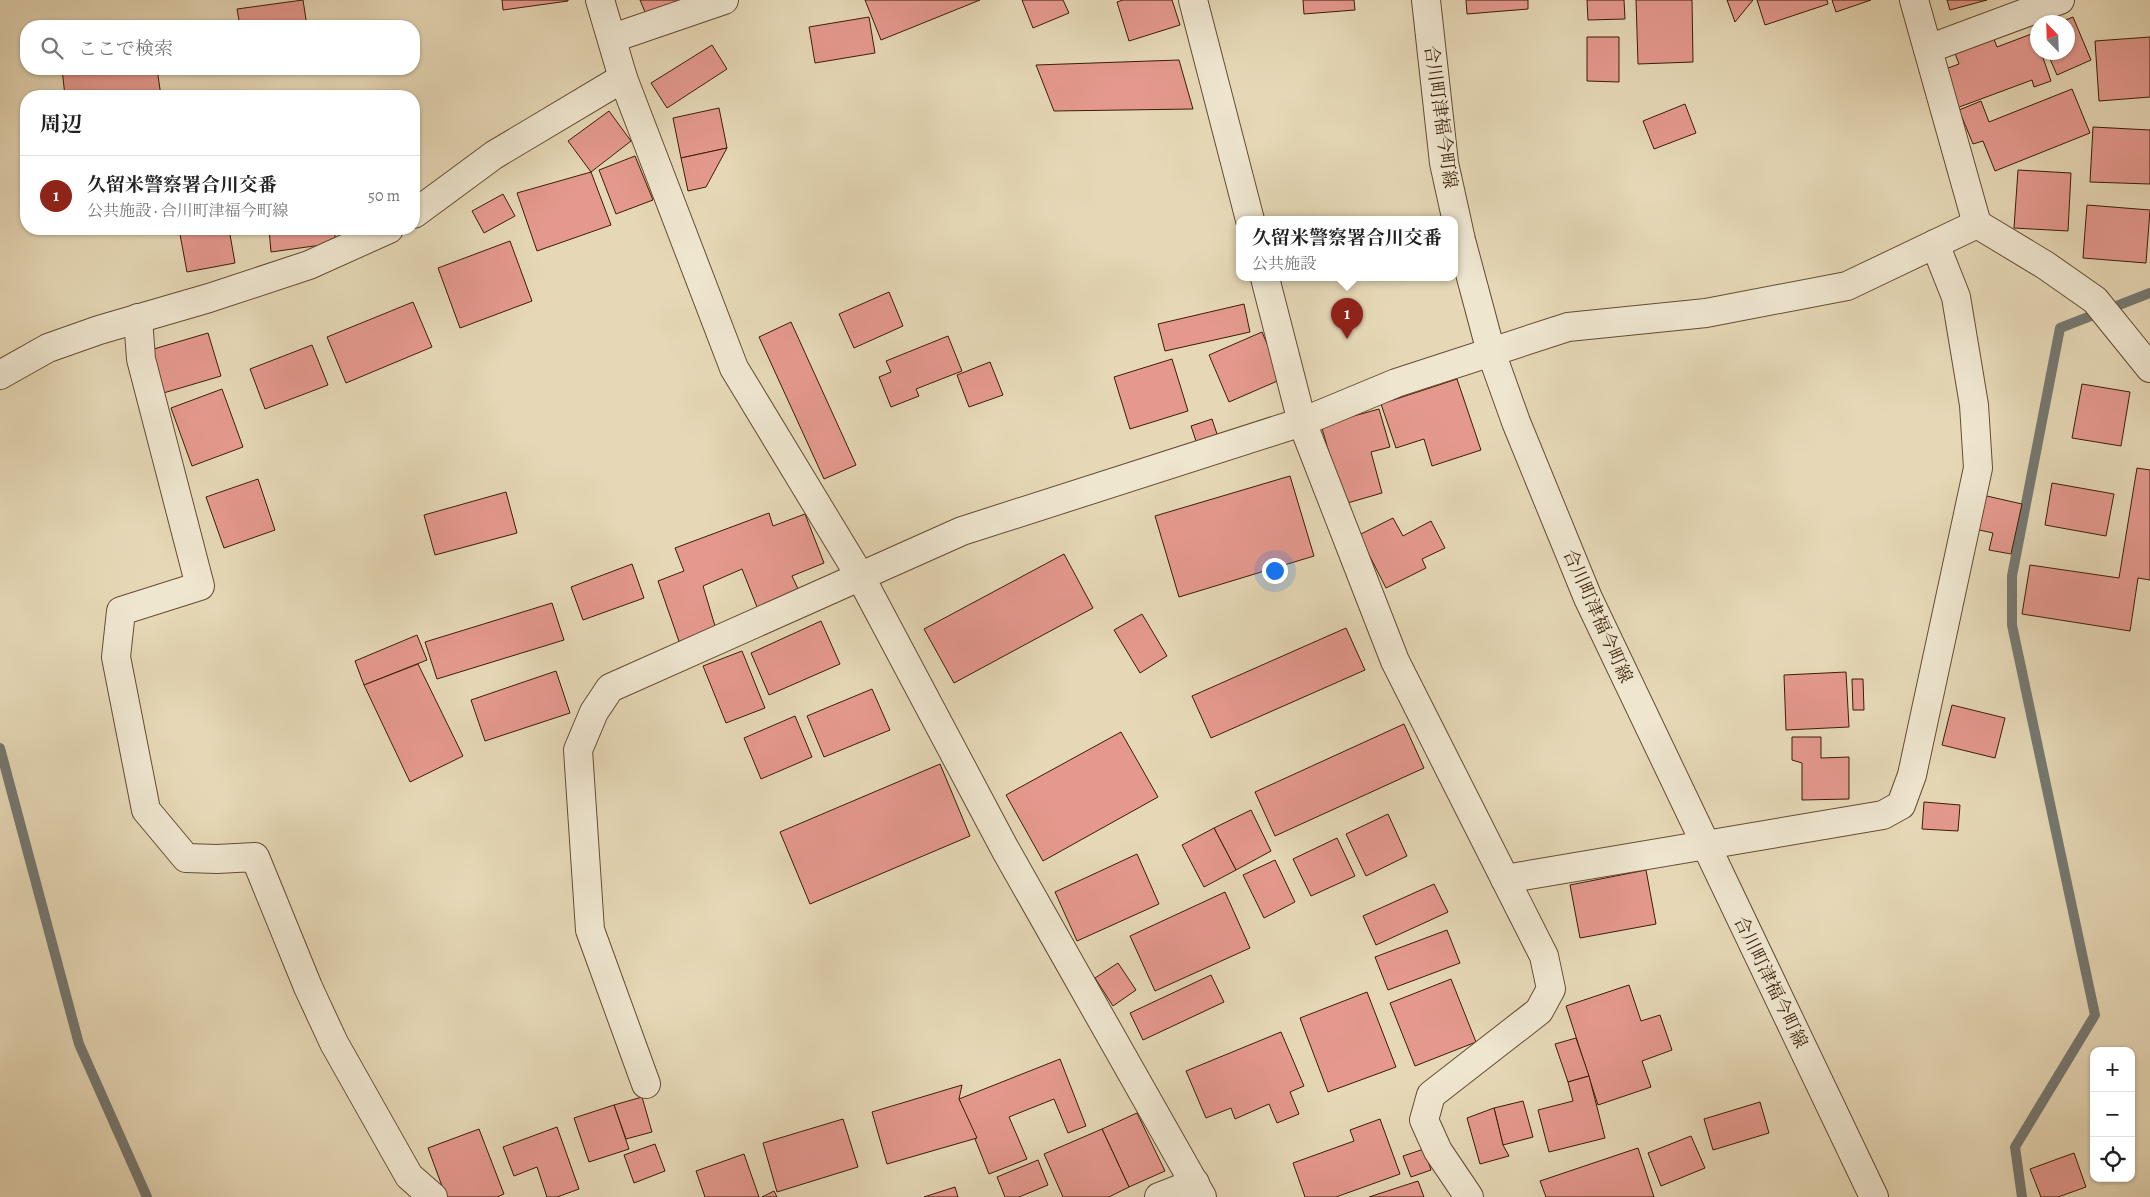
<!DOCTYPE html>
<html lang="ja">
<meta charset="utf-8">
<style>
body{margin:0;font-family:Alegreya,"Noto Serif JP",serif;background:#f2f2f2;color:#222}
.controls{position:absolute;right:15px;bottom:15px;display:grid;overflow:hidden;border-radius:10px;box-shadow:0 1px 4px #0004}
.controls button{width:45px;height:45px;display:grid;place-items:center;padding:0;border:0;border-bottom:1px solid #e0e0e0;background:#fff;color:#222;font:25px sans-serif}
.compass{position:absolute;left:2030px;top:15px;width:45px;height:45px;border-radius:50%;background:#fff;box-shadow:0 1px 4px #0004;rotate:337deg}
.you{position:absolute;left:1274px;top:570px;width:18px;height:18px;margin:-12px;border:4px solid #fff;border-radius:50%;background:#1a73e8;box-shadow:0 0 0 8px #1a73e833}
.badge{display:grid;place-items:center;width:32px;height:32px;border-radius:50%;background:#8f2418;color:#fff;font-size:16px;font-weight:700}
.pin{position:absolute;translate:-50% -41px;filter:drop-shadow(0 1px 2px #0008)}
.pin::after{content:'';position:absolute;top:26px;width:18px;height:15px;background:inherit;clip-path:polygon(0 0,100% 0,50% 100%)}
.popup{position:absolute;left:1236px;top:216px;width:222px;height:65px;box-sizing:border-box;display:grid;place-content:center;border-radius:10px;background:#fff;filter:drop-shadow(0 1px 4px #0005);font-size:16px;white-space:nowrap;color:#767676}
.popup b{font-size:19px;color:#222}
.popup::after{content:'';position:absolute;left:50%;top:100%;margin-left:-10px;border:10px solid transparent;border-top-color:#fff}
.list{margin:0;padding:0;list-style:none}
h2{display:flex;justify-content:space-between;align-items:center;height:65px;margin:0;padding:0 20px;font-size:21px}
h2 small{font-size:16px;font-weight:400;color:#767676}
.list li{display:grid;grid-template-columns:32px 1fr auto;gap:15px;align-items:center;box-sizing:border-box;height:80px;padding:0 20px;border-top:1px solid #e0e0e0}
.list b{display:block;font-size:19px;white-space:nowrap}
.list p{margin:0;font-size:16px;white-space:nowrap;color:#767676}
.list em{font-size:16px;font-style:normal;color:#767676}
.icon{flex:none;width:28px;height:28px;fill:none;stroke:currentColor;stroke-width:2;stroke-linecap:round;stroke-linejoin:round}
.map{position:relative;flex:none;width:2150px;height:1197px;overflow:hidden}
.search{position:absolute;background:#fff;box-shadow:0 1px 4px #0004;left:20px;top:20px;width:400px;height:55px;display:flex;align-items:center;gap:12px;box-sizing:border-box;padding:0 18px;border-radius:20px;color:#767676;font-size:19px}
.panel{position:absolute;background:#fff;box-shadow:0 1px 4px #0004;left:20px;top:90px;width:400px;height:145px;border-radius:20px}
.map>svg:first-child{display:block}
</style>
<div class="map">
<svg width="2150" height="1197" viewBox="0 0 2150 1197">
<rect width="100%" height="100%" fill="#e6d8b6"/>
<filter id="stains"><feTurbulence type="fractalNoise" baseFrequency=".004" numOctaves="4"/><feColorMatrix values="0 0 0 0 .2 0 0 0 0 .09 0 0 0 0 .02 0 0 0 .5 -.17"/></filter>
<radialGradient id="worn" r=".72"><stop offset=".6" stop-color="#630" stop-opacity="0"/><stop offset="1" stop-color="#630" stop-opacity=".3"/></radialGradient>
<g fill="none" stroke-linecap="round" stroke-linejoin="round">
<g stroke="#757972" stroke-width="10">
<polyline points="0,748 79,1044 147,1197"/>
<polyline points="2022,1197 2015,1147 2095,1015 2012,625 2012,576 2060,328 2150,293"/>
</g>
</g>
<g fill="#e5998e" stroke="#3a1d05">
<polygon points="303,0 307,26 240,26 237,9"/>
<polygon points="502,0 568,0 568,1 503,10"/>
<polygon points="640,0 706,0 650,24"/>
<polygon points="865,0 980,0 881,40"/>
<polygon points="1022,0 1063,0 1069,13 1033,28"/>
<polygon points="1123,0 1172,0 1180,25 1129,41 1117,2"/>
<polygon points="1303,0 1354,0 1355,10 1304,14"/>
<polygon points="1466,0 1528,0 1528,9 1467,14"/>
<polygon points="1587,0 1624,0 1625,19 1588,20"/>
<polygon points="1636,0 1692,0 1693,62 1638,64"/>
<polygon points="1727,0 1753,0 1735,22"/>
<polygon points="1757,0 1827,0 1828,4 1765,25"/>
<polygon points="1832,0 1871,0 1836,12"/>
<polygon points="1947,0 1987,0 1950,10"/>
<polygon points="869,17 875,53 815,63 809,27"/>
<polygon points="2073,17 2091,60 2057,75 2047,52 2068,52 2068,22 2061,22"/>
<polygon points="2034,33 2038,44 2038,52 2041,52 2051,81 2034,87 2032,80 1954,109 1940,71 1959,64 1953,48 1992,34 1997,47"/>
<polygon points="1587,37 1619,37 1619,82 1587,81"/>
<polygon points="2150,37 2150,97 2099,101 2095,41"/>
<polygon points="712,45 727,69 667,108 651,83"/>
<polygon points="1179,60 1193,109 1054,111 1036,65"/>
<polygon points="62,69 157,69 161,96 65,96"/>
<polygon points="2072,89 2090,133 1995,171 1983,141 1973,144 1959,110 1981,101 1989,122"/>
<polygon points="1685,104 1696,133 1654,149 1643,121"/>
<polygon points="719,108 727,148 681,158 673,118"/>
<polygon points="609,111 631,141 591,172 568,141"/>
<polygon points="2093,127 2150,130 2150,184 2090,182"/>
<polygon points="727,148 706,187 688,191 681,158"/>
<polygon points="635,156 653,200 616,214 599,170"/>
<polygon points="2018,170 2071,173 2068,231 2014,228"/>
<polygon points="591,172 611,225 537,251 517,193"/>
<polygon points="503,194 515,216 484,233 472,211"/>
<polygon points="2087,205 2150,210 2146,263 2083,258"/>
<polygon points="179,229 229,229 235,263 187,272"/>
<polygon points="269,229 334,229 336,243 271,252"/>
<polygon points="510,241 532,301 460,328 438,268"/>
<polygon points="889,292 903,326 854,348 839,314"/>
<polygon points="413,302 432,347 346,383 327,337"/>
<polygon points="1244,304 1250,332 1165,351 1158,324"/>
<polygon points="791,322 856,465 824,479 759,337"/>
<polygon points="1262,332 1282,379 1229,402 1209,355"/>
<polygon points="208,333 221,376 160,394 147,351"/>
<polygon points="948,336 962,371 916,389 919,396 891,407 879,377 891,372 886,361"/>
<polygon points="312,345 328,385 265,409 250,369"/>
<polygon points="1172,359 1188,411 1130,429 1114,377"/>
<polygon points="990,362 1003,395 969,407 957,375"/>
<polygon points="1457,379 1481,450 1432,466 1424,439 1396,448 1381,404"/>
<polygon points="2082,384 2130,392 2121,446 2072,438"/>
<polygon points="222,389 243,447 192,466 171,408"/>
<polygon points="1379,409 1390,447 1371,452 1382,493 1344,504 1321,425"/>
<polygon points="1212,419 1221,446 1200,453 1191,426"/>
<polygon points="2137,468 2150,470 2150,580 2138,578 2130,631 2022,614 2030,565 2119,578"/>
<polygon points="1290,476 1314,556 1179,597 1155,516"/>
<polygon points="258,479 275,530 224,548 206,497"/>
<polygon points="2052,483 2114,494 2106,536 2045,525"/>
<polygon points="506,492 517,533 435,555 424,515"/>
<polygon points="1978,494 2022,504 2011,554 1989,550 1993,533 1970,528"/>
<polygon points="769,513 773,526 805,514 824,563 792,576 799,591 757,607 742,569 703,586 718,636 682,650 658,581 684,571 675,548"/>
<polygon points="1393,518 1403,536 1431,521 1445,548 1422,559 1426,568 1386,588 1359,535"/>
<polygon points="1064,554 1093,608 954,683 924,629"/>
<polygon points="632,564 644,598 583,620 571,587"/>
<polygon points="552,603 564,640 437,679 425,642"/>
<polygon points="1142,614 1167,656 1140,673 1114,630"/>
<polygon points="821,621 840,664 769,695 751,653"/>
<polygon points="1346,628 1365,670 1211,738 1192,696"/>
<polygon points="417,635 427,660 364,685 355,661"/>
<polygon points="742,651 765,708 726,723 703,666"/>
<polygon points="418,664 463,756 410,782 364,685"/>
<polygon points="556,671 570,713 485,741 471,700"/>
<polygon points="1846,672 1849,727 1786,730 1784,675"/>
<polygon points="1852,679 1863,679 1864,710 1853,710"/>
<polygon points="872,689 890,730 824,757 807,716"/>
<polygon points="1952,705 2005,718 1995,758 1942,745"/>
<polygon points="795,716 812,757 761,779 744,738"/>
<polygon points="1404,724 1424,768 1275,836 1255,792"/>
<polygon points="1121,732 1158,797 1043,861 1006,795"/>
<polygon points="1792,737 1821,737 1821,758 1849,757 1849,799 1802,800 1802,763 1792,760"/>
<polygon points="940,764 970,836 810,904 780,832"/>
<polygon points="1924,802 1960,805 1958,831 1922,829"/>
<polygon points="1251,810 1271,851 1236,870 1214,828"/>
<polygon points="1388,814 1407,856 1366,876 1346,834"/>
<polygon points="1214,828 1236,870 1204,887 1182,845"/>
<polygon points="1337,838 1355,876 1311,896 1293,859"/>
<polygon points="1137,854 1159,904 1077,941 1055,892"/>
<polygon points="1275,860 1295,902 1264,918 1243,875"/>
<polygon points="1646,870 1656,924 1580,938 1570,885"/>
<polygon points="1434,884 1448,912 1376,945 1363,916"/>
<polygon points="1225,892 1250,948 1155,991 1130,936"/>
<polygon points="1447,930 1460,963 1388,990 1375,957"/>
<polygon points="1118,963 1136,990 1113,1006 1095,978"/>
<polygon points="1211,975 1224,1002 1143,1040 1130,1013"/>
<polygon points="1451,979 1476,1042 1415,1066 1390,1003"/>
<polygon points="1629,985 1641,1021 1660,1015 1672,1050 1642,1061 1651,1087 1598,1105 1566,1006"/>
<polygon points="1367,992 1396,1067 1328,1092 1300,1018"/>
<polygon points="1281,1032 1304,1086 1290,1092 1299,1114 1277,1123 1269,1104 1235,1119 1231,1108 1206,1118 1186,1071"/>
<polygon points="1576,1038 1589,1076 1568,1082 1555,1044"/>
<polygon points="1060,1059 1086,1126 1068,1133 1054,1099 1009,1117 1027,1159 989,1174 959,1099"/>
<polygon points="1589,1076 1605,1138 1549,1152 1538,1110 1573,1101 1568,1082"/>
<polygon points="962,1085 959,1099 977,1138 887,1164 872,1112"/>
<polygon points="642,1097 652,1132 626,1139 614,1105"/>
<polygon points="1523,1101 1533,1137 1503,1145 1494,1108"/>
<polygon points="1760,1102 1769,1133 1713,1150 1704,1119"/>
<polygon points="614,1105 629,1149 589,1162 574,1118"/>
<polygon points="1494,1108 1503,1145 1509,1156 1480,1164 1467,1118"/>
<polygon points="1137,1113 1165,1171 1129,1187 1102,1129"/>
<polygon points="843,1119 858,1167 777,1192 763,1143"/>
<polygon points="1380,1119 1400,1174 1336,1197 1305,1197 1293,1163 1354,1141 1350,1130"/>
<polygon points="557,1127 579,1189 557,1197 547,1197 537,1167 514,1176 503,1147"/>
<polygon points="479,1129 504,1194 497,1197 446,1197 428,1148"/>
<polygon points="1102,1129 1129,1187 1109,1197 1063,1197 1044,1154"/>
<polygon points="1691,1136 1705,1168 1661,1186 1648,1153"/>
<polygon points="655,1144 665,1171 634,1183 624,1155"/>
<polygon points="1638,1148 1654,1197 1546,1197 1540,1181"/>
<polygon points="1424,1149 1431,1170 1411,1177 1403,1156"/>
<polygon points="2074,1153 2086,1187 2058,1197 2041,1197 2030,1169"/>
<polygon points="744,1154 759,1197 705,1197 696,1171"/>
<polygon points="1038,1160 1048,1185 1019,1197 1005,1197 997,1177"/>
<polygon points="1418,1181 1424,1197 1369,1197"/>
<polygon points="955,1187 958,1197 924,1197"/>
<polygon points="774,1191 777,1197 762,1197"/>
</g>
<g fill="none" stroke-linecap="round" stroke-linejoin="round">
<defs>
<g id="minor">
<polyline points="600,0 623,78 734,368 860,576 1005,849 1202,1197"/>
<polyline points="1193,0 1250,220"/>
<polyline points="1426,0 1444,163 1461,240 1491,352 1516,422 1588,598 1874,1197"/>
<polyline points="1914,0 1977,224 2045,265 2095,300 2150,368"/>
<polyline points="613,38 724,0"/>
<polyline points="1928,49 2060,0"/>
<polyline points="414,214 494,155 623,78"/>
<polyline points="1265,278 1302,422 1395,661 1544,956 1551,989 1539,1011 1431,1095 1424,1120 1438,1151 1469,1197"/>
<polyline points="138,318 141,359 200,586 121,611 116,657 146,810 186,858 217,859 255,857 308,987 334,1043 409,1176 433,1197"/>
<polyline points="0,375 48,348 99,330 209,298 309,265 389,229"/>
<polyline points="1505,879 1883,815 1901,805 1912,775 1978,468 1974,405 1956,297 1935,244"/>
<polyline points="646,1084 590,930 578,750 594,712 610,688 962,531 1302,422 1396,383 1568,327 1706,313 1847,286 1977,224"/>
<polyline points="1159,1197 1195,1183"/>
</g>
</defs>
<use href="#minor" stroke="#654c31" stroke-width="30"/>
<use href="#minor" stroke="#efe6d0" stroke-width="28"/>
</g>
<g text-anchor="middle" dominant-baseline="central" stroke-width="4" stroke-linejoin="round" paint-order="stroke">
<g font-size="18" fill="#3a1d05" stroke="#efe6d0">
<text transform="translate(1441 117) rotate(82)">合川町津福今町線</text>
<text transform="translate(1598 616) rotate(66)">合川町津福今町線</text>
<text transform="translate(1771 982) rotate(64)">合川町津福今町線</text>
</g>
</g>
<rect width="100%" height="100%" filter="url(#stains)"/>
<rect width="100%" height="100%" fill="url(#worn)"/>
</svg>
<div class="controls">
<button>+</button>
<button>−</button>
<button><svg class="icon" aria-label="locate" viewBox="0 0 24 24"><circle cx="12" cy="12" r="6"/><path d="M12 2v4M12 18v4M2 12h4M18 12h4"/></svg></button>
</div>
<svg class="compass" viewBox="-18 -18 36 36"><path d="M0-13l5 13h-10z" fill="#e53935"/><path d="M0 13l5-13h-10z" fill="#767676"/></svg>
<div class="you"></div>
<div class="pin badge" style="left:1347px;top:339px">1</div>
<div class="popup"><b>久留米警察署合川交番</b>公共施設</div>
<div class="search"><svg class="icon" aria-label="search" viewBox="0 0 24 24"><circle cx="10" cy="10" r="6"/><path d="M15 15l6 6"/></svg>ここで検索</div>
<section class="panel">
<h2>周辺<small></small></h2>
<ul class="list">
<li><span class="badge">1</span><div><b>久留米警察署合川交番</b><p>公共施設 · 合川町津福今町線</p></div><em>50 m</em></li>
</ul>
</section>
</div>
